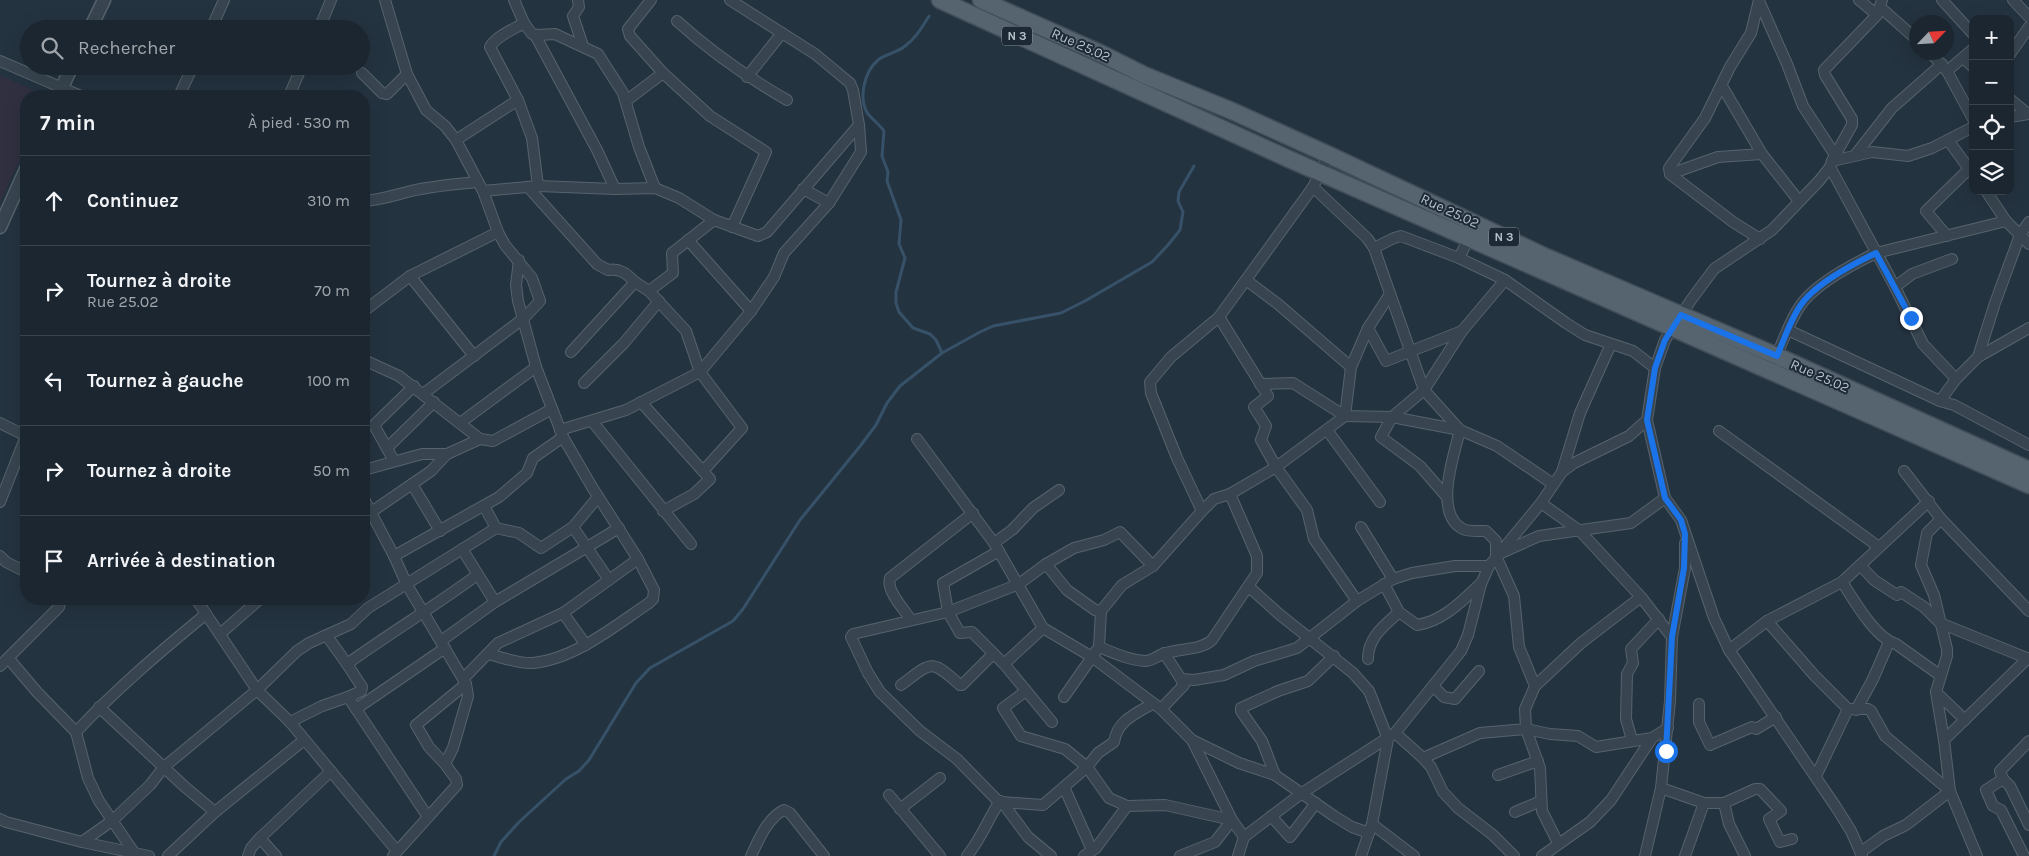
<!DOCTYPE html>
<html lang="fr">
<meta charset="utf-8">
<style>
body{margin:0;font-family:Karla,sans-serif;background:#28323c;color:#f1f3f6}
.controls{position:absolute;right:15px;top:15px;display:grid;overflow:hidden;border-radius:10px;box-shadow:0 5px 20px #0002}
.controls button{width:45px;height:45px;display:grid;place-items:center;padding:0;border:0;border-bottom:1px solid #39434c;background:#1b2630;color:#f1f3f6;font:25px sans-serif}
.compass{position:absolute;left:1909px;top:15px;width:45px;height:45px;border-radius:50%;background:#1b2630;box-shadow:0 5px 20px #0002;rotate:65deg}
.stop{position:absolute;width:15px;height:15px;margin:-11px;border:4px solid #1a73e8;border-radius:50%;background:#fff}
.stop.end{background:#1a73e8;border-color:#fff;box-shadow:0 1px 5px #0008}
.list{margin:0;padding:0;list-style:none}
h2{display:flex;justify-content:space-between;align-items:center;height:65px;margin:0;padding:0 20px;font-size:21px}
h2 small{font-size:16px;font-weight:400;color:#a0a5ab}
.list li{display:grid;grid-template-columns:32px 1fr auto;gap:15px;align-items:center;box-sizing:border-box;height:90px;padding:0 20px;border-top:1px solid #39434c}
.list b{display:block;font-size:19px;white-space:nowrap}
.list p{margin:0;font-size:16px;white-space:nowrap;color:#a0a5ab}
.list em{font-size:16px;font-style:normal;color:#a0a5ab}
.icon{flex:none;width:28px;height:28px;fill:none;stroke:currentColor;stroke-width:2;stroke-linecap:round;stroke-linejoin:round}
.map{position:relative;flex:none;width:2029px;height:856px;overflow:hidden}
.search{position:absolute;background:#1b2630;box-shadow:0 5px 20px #0002;left:20px;top:20px;width:350px;height:55px;display:flex;align-items:center;gap:12px;box-sizing:border-box;padding:0 18px;border-radius:28px;color:#a0a5ab;font-size:19px}
.panel{position:absolute;background:#1b2630;box-shadow:0 5px 20px #0002;left:20px;top:90px;width:350px;height:515px;border-radius:20px}
.map>svg:first-child{display:block}
</style>
<div class="map">
<svg width="2029" height="856" viewBox="0 0 2029 856">
<rect width="100%" height="100%" fill="#243340"/>
<polygon fill="#303041" points="0,75 47,96 26,96 26,146 0,203"/>
<g fill="none" stroke-linecap="round" stroke-linejoin="round">
<g stroke="#375268" stroke-width="3">
<path d="M929,16C922,27 916,38 905,46C897,53 885,54 878,60C864,72 858,99 868,114C873,120 879,124 884,131L882,156L888,172L887,181L901,220L899,244L905,258L896,292V303L899,312L913,328L930,334L936,340L942,353"/>
<polyline points="494,856 501,842 519,822 566,779 579,771 589,760 636,683 650,668 733,621 743,609 800,520 861,445 876,425 887,403 900,386 942,353 980,332 993,326 1061,313 1085,301 1152,262 1168,245 1180,230 1183,212 1178,201 1179,192 1194,166"/>
</g>
<defs>
<g id="minor">
<polyline points="385,0 407,74 426,110 445,126 456,140 483,191 498,232 505,245 532,278 540,301 524,318 423,394"/>
<polyline points="514,0 524,23 532,34 538,35 555,34 598,54 623,93 639,147 655,188"/>
<polyline points="578,0 579,7 573,16 583,46"/>
<polyline points="651,0 628,29 630,36 663,73 710,116 766,152 732,227"/>
<polyline points="1759,0 1751,33 1730,67 1705,118 1669,168 1670,174 1733,222 1760,239"/>
<polyline points="1859,0 1877,15"/>
<polyline points="1942,0 1973,34"/>
<polyline points="2013,0 2029,17"/>
<polyline points="1759,1 1787,64 1803,106 1835,155"/>
<polyline points="1880,7 1916,39"/>
<path d="M677,21C711,52 747,77 787,100"/>
<path d="M524,23C514,29 496,36 490,47L518,100L532,138L538,186"/>
<polyline points="211,29 224,0"/>
<polyline points="319,29 331,0"/>
<polyline points="535,35 597,150 615,189"/>
<polyline points="1930,52 1947,71 1973,119"/>
<polyline points="2010,54 2029,27"/>
<polyline points="1963,58 1973,67"/>
<polyline points="0,61 81,96"/>
<polyline points="1947,71 1973,49"/>
<polyline points="362,73 382,93 387,94 407,74"/>
<polyline points="747,77 782,33"/>
<polyline points="1722,86 1762,154 1799,201"/>
<polyline points="179,96 193,66"/>
<polyline points="289,96 302,66"/>
<polyline points="2010,99 2028,114"/>
<polyline points="626,101 663,73"/>
<polyline points="2010,117 2029,114"/>
<polyline points="456,140 518,100"/>
<polyline points="1948,140 1972,173"/>
<polyline points="1856,154 1892,108 1942,64"/>
<polyline points="1832,161 1852,125 1852,119 1825,75 1824,70 1877,15 1882,0"/>
<polyline points="1830,167 1895,287 1923,344 1956,379"/>
<polyline points="1670,174 1718,157 1762,154"/>
<path d="M528,187L597,264L608,270C620,268 627,274 635,282"/>
<polyline points="1313,187 1367,238 1374,248 1424,390 1460,430"/>
<polyline points="803,189 829,203"/>
<polyline points="483,191 538,186 615,189 655,188 679,198 714,220 758,236 767,232 859,125"/>
<polyline points="1986,191 2006,221"/>
<path d="M364,201C380,200 395,195 411,191C433,186 455,184 478,182"/>
<polyline points="1947,236 1926,211 1973,165"/>
<polyline points="688,240 751,311"/>
<polyline points="1374,248 1394,238 1401,236 1459,258 1505,280 1566,323 1585,335 1633,351 1655,368"/>
<polyline points="1459,258 1469,238"/>
<polyline points="410,276 474,356"/>
<polyline points="1246,280 1278,304 1351,367"/>
<polyline points="1895,287 1912,274 1952,259"/>
<polyline points="364,311 410,276 498,232"/>
<polyline points="1219,317 1268,396 1254,407 1266,426 1261,440 1276,467 1307,510 1314,539 1357,601"/>
<polyline points="1368,328 1386,361 1462,331"/>
<polyline points="1788,330 1940,401 1956,379 1978,357 2029,328"/>
<polyline points="571,352 635,282 649,291"/>
<polyline points="1978,357 1995,303 2020,235 2029,244"/>
<path d="M1775,359C1783,342 1789,322 1800,306C1814,285 1853,264 1876,253L2006,221L2020,235L2029,222"/>
<polyline points="364,360 399,376 480,439 493,441 552,409"/>
<polyline points="584,383 624,343 659,301"/>
<polyline points="1260,384 1293,383 1345,416 1392,417 1460,430 1497,446 1553,484"/>
<polyline points="1940,401 1954,405 2029,445"/>
<polyline points="641,402 710,479 694,494 663,511"/>
<polyline points="592,421 691,544"/>
<polyline points="0,423 26,436"/>
<polyline points="460,423 536,367"/>
<polyline points="560,430 626,410 700,372 751,311 774,277 784,253 829,203 861,152 859,125 853,90 850,83 815,54 730,0"/>
<polyline points="1327,430 1380,502"/>
<path d="M1460,430C1454,455 1433,514 1463,529C1469,532 1479,531 1486,531L1496,541V556L1514,596L1519,647L1535,686"/>
<polyline points="1719,431 1879,547"/>
<polyline points="917,439 994,543 1043,628 1092,657 1161,709 1192,740 1239,763 1275,775 1334,816 1352,827 1369,833"/>
<polyline points="387,448 434,402"/>
<polyline points="394,461 374,425 414,386"/>
<polyline points="364,470 422,454 447,454 480,439"/>
<polyline points="703,471 742,428 700,372 686,331 649,291 673,273 672,253 714,220"/>
<polyline points="1904,471 1941,519 2029,611"/>
<polyline points="1562,472 1580,413 1611,344"/>
<polyline points="412,484 440,531"/>
<polyline points="1446,496 1420,466 1381,437 1392,417 1424,390 1462,331 1505,280"/>
<polyline points="364,499 394,556 407,585 466,684 468,696 453,748 445,764 456,779 457,785 393,856"/>
<polyline points="0,502 26,436"/>
<polyline points="1541,503 1580,531 1641,597 1672,637"/>
<polyline points="484,506 496,528 519,533 541,548 573,527 598,497"/>
<polyline points="1202,511 1177,458 1151,393 1150,382 1171,357 1219,317 1313,187 1329,155"/>
<polyline points="364,517 431,471 447,454"/>
<polyline points="1941,519 1927,533 1921,565 1934,595 1947,649 1947,656 1936,692 1944,740 1950,791 1977,856"/>
<polyline points="573,527 609,580"/>
<polyline points="1361,527 1393,579"/>
<polyline points="994,543 1012,530 1033,508 1059,490"/>
<polyline points="462,549 495,602"/>
<polyline points="999,551 943,583 948,612 960,633 972,632 1004,664 1052,722"/>
<polyline points="1499,554 1539,536 1631,523 1665,498"/>
<polyline points="0,556 6,562 26,572"/>
<polyline points="394,556 499,497 527,473 533,458 563,437"/>
<polyline points="1046,564 1067,590 1095,610 1101,611"/>
<polyline points="1860,565 1874,580 1897,595 1901,592 1924,607 1940,623 2029,659"/>
<path d="M1842,582C1854,600 1875,638 1896,644L1941,676"/>
<path d="M1384,584L1399,612L1417,625C1443,621 1461,602 1480,584"/>
<polyline points="1249,587 1279,614 1353,673 1369,691 1388,739 1372,824 1361,856"/>
<polyline points="196,599 257,690 290,722 397,851"/>
<polyline points="563,613 586,645"/>
<path d="M911,620C904,609 886,591 890,578L973,513"/>
<polyline points="1767,621 1814,675 1848,709 1868,709 1871,711 1885,736 1950,791 1906,825 1883,836 1861,852"/>
<polyline points="220,634 260,599"/>
<polyline points="327,636 347,664 362,687 361,691 348,697"/>
<polyline points="441,641 495,602 619,528"/>
<path d="M1099,647C1114,653 1129,660 1145,661C1152,661 1157,656 1163,654C1178,648 1200,651 1212,640L1257,573V556L1230,494"/>
<polyline points="1729,650 1767,621 1842,582 1929,501"/>
<polyline points="1164,653 1181,679"/>
<path d="M488,654C501,657 519,664 533,663C575,659 616,625 649,603L653,599L654,590L638,559L592,487L563,437L536,367L518,301L516,285L519,260"/>
<path d="M9,659L37,692L76,732C116,689 161,651 206,614"/>
<path d="M1368,659C1368,637 1384,626 1399,612"/>
<path d="M347,664C390,633 435,606 477,575"/>
<polyline points="1004,664 1043,628"/>
<polyline points="0,666 59,607 60,602 58,599"/>
<polyline points="463,679 498,643 563,613 638,559"/>
<path d="M901,685C932,662 930,658 960,685H962L993,654"/>
<polyline points="1433,686 1444,697 1455,699 1479,671"/>
<polyline points="1026,691 1003,708 1021,736 1065,749 1087,767 1109,798 1127,806 1165,805 1232,820 1215,842 1180,856"/>
<polyline points="1936,692 1965,720"/>
<polyline points="1064,697 1099,647 1101,611 1122,585 1153,566 1202,511 1214,499 1230,494 1276,467 1345,416 1351,367 1368,328 1390,294"/>
<polyline points="1699,704 1699,722 1710,745 1752,727 1756,729 1776,717"/>
<polyline points="99,707 185,787 215,812"/>
<polyline points="356,709 445,648"/>
<polyline points="1161,709 1184,685 1181,679 1194,680 1224,675 1254,661 1297,648 1357,601 1393,579 1412,573 1455,566 1489,566"/>
<polyline points="1856,710 1873,679 1889,642"/>
<polyline points="290,722 322,706 348,697 428,817"/>
<polyline points="76,732 88,778 99,801 133,851"/>
<polyline points="1395,733 1423,758 1480,733 1526,729 1525,709 1535,686 1581,643 1641,597"/>
<polyline points="1192,740 1232,820 1244,837"/>
<polyline points="1632,740 1626,719 1627,674 1633,663 1631,649 1659,619"/>
<polyline points="1944,740 2028,658"/>
<polyline points="2029,741 2000,771 2003,779 2010,786 2029,825"/>
<polyline points="1423,758 1431,767 1443,792 1458,808 1493,835 1514,856"/>
<polyline points="445,764 429,747 416,725 466,684"/>
<polyline points="1275,775 1262,741 1241,711 1241,708 1278,691 1308,681 1334,656"/>
<polyline points="1498,775 1538,761"/>
<polyline points="1816,776 1848,709"/>
<polyline points="2003,779 1986,790 1993,806 2001,810 2024,856"/>
<polyline points="1064,787 1092,850"/>
<polyline points="1661,788 1704,803 1724,803 1755,789 1760,789 1781,811 1769,819 1780,842 1792,839"/>
<polyline points="889,795 940,856"/>
<path d="M1002,802L1043,805L1087,767L1098,753L1114,742C1117,721 1135,714 1152,704"/>
<polyline points="1724,803 1729,824 1745,856"/>
<polyline points="900,809 940,778"/>
<polyline points="1515,812 1541,801"/>
<polyline points="1271,816 1290,837 1316,803"/>
<polyline points="0,819 6,822 82,842 149,856"/>
<polyline points="1372,824 1414,856"/>
<polyline points="260,838 276,856"/>
<polyline points="82,842 113,820 150,785 164,767 257,690 297,651 309,643 351,624 368,608 496,528"/>
<polyline points="1558,843 1542,811 1540,768 1526,729 1550,734 1578,736 1596,747 1652,738"/>
<polyline points="168,856 215,812 304,740"/>
<polyline points="248,856 251,848 260,838 331,771"/>
<path d="M751,856C758,841 768,817 784,810L790,813L824,856"/>
<path d="M967,856C981,839 988,819 1000,801"/>
<polyline points="1051,856 1028,837 1002,802 997,800 957,759 920,731 880,692 868,673 851,637 853,634 948,612 1019,584 1046,564 1074,548 1104,540 1120,532 1153,566"/>
<polyline points="1084,856 1096,848 1127,806"/>
<polyline points="1238,856 1244,837 1302,793 1395,733 1461,651 1468,635 1481,584 1489,566 1541,503 1562,472 1574,463 1629,436 1647,420"/>
<polyline points="1542,856 1590,822 1611,800 1652,738 1668,728"/>
<polyline points="1645,856 1661,788 1670,701 1672,637 1685,568 1685,543"/>
<polyline points="1685,856 1704,803"/>
<polyline points="1862,856 1851,831 1836,807 1729,650 1714,618 1681,520 1665,498 1647,420 1655,368 1665,340 1691,300 1714,269 1772,230 1819,181 1830,167 1832,161 1872,152 1908,156 1932,148 1973,127"/>
</g>
<g id="tertiary">
<polyline points="90,29 104,0"/>
<polyline points="58,96 72,66"/>
<polyline points="0,227 26,169"/>
</g>
<g id="primary">
<polyline points="940,0 1289,159 2029,485"/>
<polyline points="981,0 1102,54 1144,75 1232,111 1329,155 1544,256 1777,356 2029,470"/>
</g>
</defs>
<use href="#minor" stroke="#56636d" stroke-width="12"/>
<use href="#tertiary" stroke="#56636d" stroke-width="15"/>
<use href="#primary" stroke="#414e59" stroke-width="19"/>
<use href="#minor" stroke="#384550" stroke-width="10"/>
<use href="#tertiary" stroke="#384550" stroke-width="12"/>
<use href="#primary" stroke="#566470" stroke-width="16"/>
</g>
<g fill="none" stroke-linecap="round" stroke-linejoin="round">
<path stroke="#1a73e8" stroke-width="6" d="M1666,751L1672,637L1684,568L1685,534L1681,520L1665,498L1647,420L1655,368L1665,340L1681,315L1777,356C1784,340 1790,321 1800,306C1814,285 1853,264 1876,253L1911,318"/>
</g>
<g text-anchor="middle" dominant-baseline="central" stroke-width="4" stroke-linejoin="round" paint-order="stroke">
<g fill="#1d2a35" stroke="#87939d" stroke-width="1">
<rect x="1002" y="26.5" width="30" height="19" rx="4"/>
<rect x="1489" y="227.5" width="30" height="19" rx="4"/>
</g>
<g font-size="12" font-weight="bold" fill="#b4c0ca">
<text x="1017" y="36">N 3</text>
<text x="1504" y="237">N 3</text>
</g>
<g font-size="14" fill="#b4c0ca" stroke="#1d2a35">
<text transform="translate(1081 45) rotate(24)">Rue 25.02</text>
<text transform="translate(1450 211) rotate(25)">Rue 25.02</text>
<text transform="translate(1820 376) rotate(24)">Rue 25.02</text>
</g>
</g>
</svg>
<div class="controls">
<button>+</button>
<button>−</button>
<button><svg class="icon" aria-label="locate" viewBox="0 0 24 24"><circle cx="12" cy="12" r="6"/><path d="M12 2v4M12 18v4M2 12h4M18 12h4"/></svg></button>
<button><svg class="icon" aria-label="layers" viewBox="0 0 24 24"><path d="M12 4l9 5-9 5-9-5zM3 14l9 5 9-5"/></svg></button>
</div>
<svg class="compass" viewBox="-18 -18 36 36"><path d="M0-13l5 13h-10z" fill="#e53935"/><path d="M0 13l5-13h-10z" fill="#a0a5ab"/></svg>
<div class="stop" style="left:1666px;top:751px"></div>
<div class="stop end" style="left:1911px;top:318px"></div>
<div class="search"><svg class="icon" aria-label="search" viewBox="0 0 24 24"><circle cx="10" cy="10" r="6"/><path d="M15 15l6 6"/></svg>Rechercher</div>
<section class="panel">
<h2>7 min<small>À pied · 530 m</small></h2>
<ul class="list">
<li><svg class="icon" aria-label="ahead" viewBox="0 0 24 24"><path d="M12 20V5M6 11l6-6 6 6"/></svg><div><b>Continuez</b></div><em>310 m</em></li>
<li><svg class="icon" aria-label="right" viewBox="0 0 24 24"><path d="M7 20v-9h11M14 6l5 5-5 5"/></svg><div><b>Tournez à droite</b><p>Rue 25.02</p></div><em>70 m</em></li>
<li><svg class="icon" aria-label="left" viewBox="0 0 24 24"><path d="M17 20v-9H6M10 6l-5 5 5 5"/></svg><div><b>Tournez à gauche</b></div><em>100 m</em></li>
<li><svg class="icon" aria-label="right" viewBox="0 0 24 24"><path d="M7 20v-9h11M14 6l5 5-5 5"/></svg><div><b>Tournez à droite</b></div><em>50 m</em></li>
<li><svg class="icon" aria-label="arrive" viewBox="0 0 24 24"><path d="M6 21V4h12l-3 4 3 4H6"/></svg><div><b>Arrivée à destination</b></div></li>
</ul>
</section>
</div>
